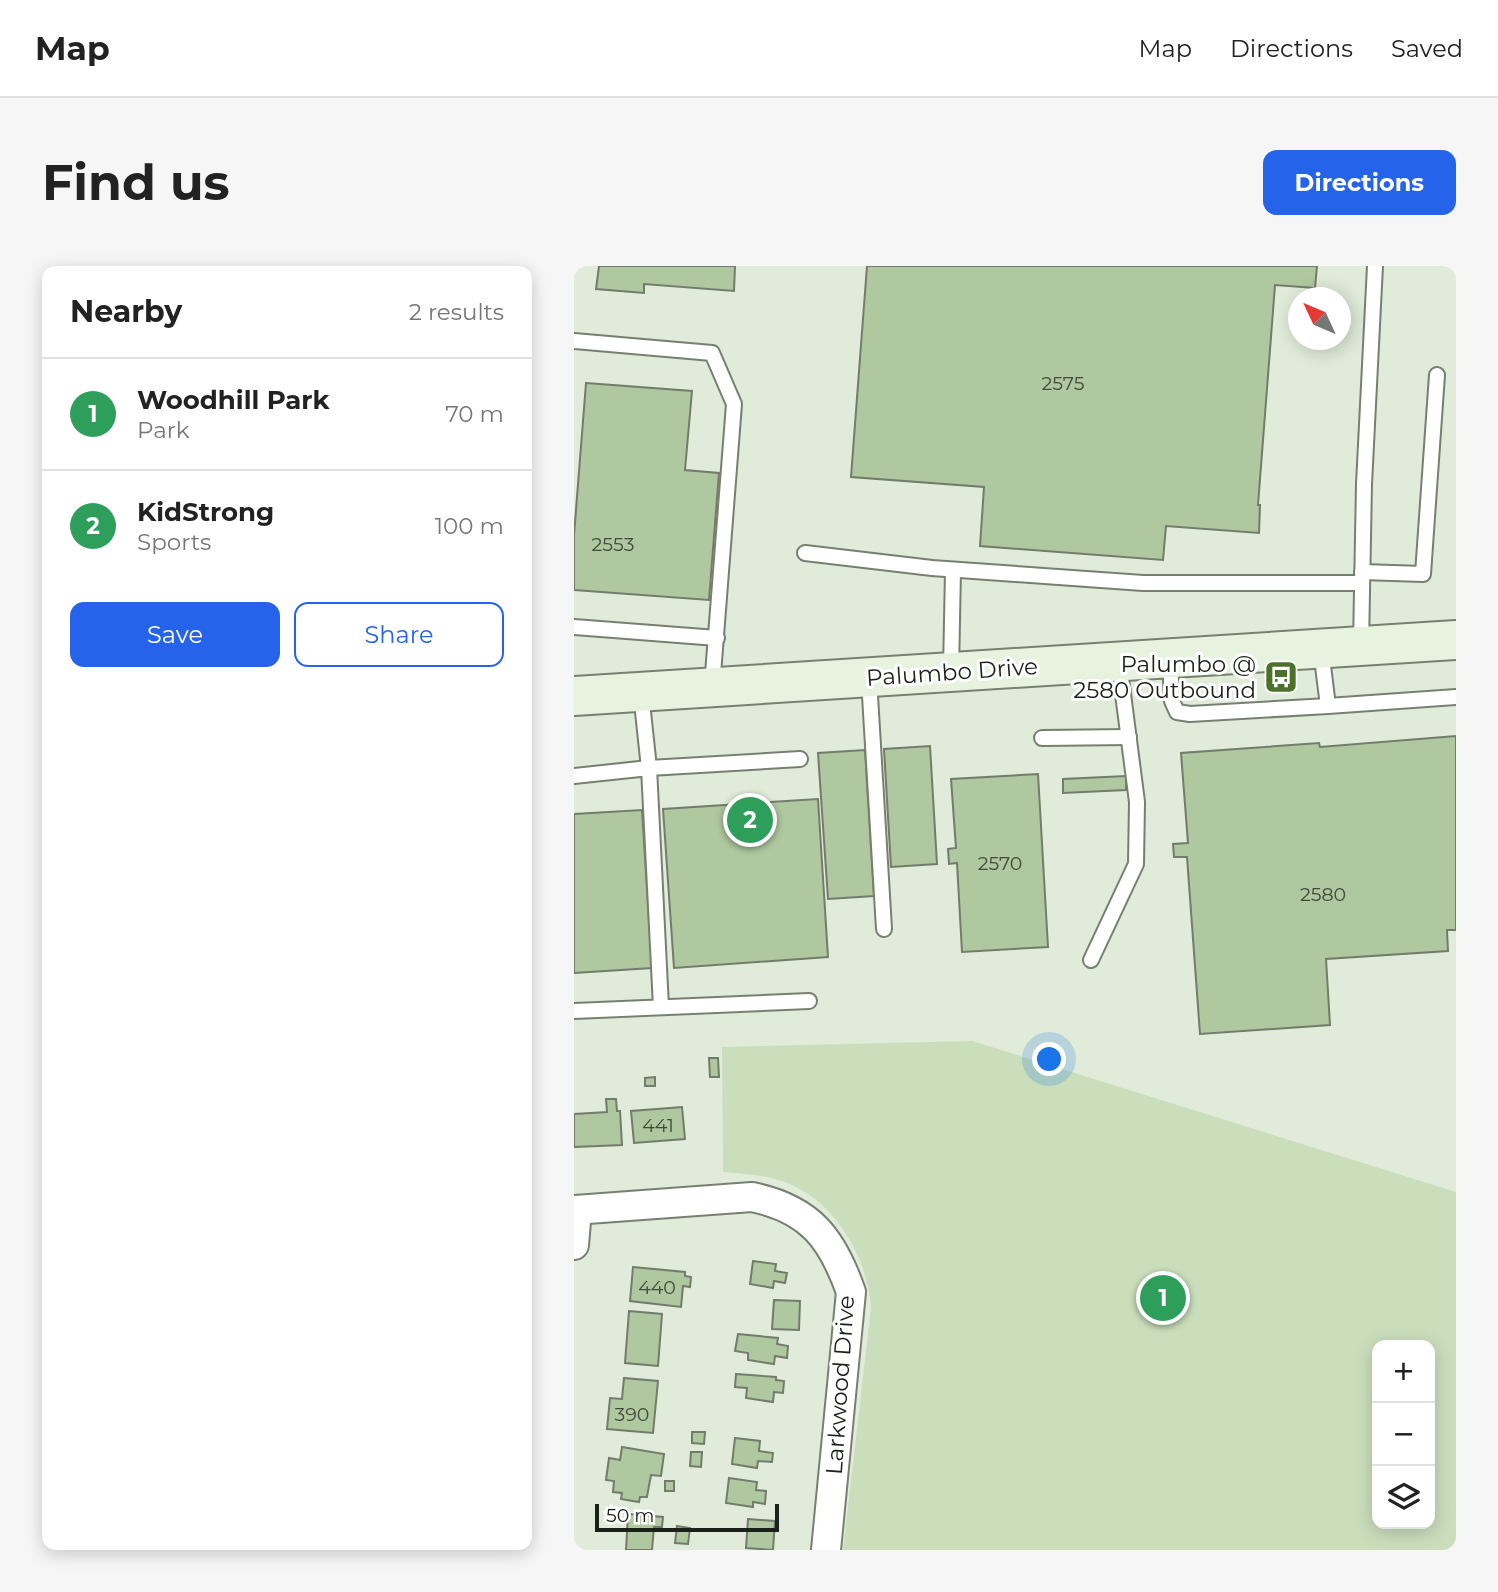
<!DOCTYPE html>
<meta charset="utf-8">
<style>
body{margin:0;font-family:Montserrat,sans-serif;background:#f6f6f6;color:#222}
.controls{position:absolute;right:21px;bottom:21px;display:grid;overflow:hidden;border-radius:14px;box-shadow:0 4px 18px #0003}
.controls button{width:63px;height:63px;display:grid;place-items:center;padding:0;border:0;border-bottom:2px solid #e0e0e0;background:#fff;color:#222;font:35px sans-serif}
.compass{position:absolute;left:714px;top:21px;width:63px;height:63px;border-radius:50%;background:#fff;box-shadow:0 4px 18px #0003;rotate:314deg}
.scale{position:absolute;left:21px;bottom:18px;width:184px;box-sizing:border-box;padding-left:7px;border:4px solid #1c201a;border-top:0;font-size:19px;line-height:24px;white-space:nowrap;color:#1c201a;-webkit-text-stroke:5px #fff;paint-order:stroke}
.you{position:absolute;left:476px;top:794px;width:24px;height:24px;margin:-18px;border:5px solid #fff;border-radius:50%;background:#1a73e8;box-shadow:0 0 0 10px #1a73e833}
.badge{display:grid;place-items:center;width:46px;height:46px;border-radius:50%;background:#2563eb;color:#fff;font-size:23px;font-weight:700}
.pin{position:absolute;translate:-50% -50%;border:4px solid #fff;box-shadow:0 2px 7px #0006}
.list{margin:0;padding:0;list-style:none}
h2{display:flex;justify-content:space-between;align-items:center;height:91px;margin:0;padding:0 28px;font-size:30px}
h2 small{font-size:23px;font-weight:400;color:#767676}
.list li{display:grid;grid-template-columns:46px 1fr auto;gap:21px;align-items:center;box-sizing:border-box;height:112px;padding:0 28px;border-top:2px solid #e0e0e0}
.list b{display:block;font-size:26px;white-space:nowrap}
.list p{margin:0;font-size:23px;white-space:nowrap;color:#767676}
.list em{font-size:23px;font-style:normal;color:#767676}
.actions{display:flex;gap:14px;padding:21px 28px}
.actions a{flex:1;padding:16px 0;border:2px solid #2563eb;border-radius:14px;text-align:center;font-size:24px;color:#2563eb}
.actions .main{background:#2563eb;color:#fff}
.icon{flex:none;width:38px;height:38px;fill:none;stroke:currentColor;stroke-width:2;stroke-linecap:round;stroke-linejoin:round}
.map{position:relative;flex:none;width:882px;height:1284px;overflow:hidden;border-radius:14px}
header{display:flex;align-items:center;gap:42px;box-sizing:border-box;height:98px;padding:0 35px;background:#fff;border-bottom:2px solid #e0e0e0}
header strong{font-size:33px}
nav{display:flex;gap:38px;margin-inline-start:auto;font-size:24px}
.intro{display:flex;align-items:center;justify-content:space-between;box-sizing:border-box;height:168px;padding:0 42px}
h1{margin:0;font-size:49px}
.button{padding:18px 32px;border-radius:14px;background:#2563eb;color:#fff;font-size:24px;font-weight:700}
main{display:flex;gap:42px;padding:0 42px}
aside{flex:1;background:#fff;border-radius:14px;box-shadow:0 4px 18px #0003}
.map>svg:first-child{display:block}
</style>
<header>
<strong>Map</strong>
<nav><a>Map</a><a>Directions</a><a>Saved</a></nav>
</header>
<div class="intro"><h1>Find us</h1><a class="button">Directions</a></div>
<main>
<aside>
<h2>Nearby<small>2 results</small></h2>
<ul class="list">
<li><span class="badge" style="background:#2e9e5b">1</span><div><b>Woodhill Park</b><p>Park</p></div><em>70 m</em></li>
<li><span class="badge" style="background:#2e9e5b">2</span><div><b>KidStrong</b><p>Sports</p></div><em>100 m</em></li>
</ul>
<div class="actions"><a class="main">Save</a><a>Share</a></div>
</aside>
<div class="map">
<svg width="882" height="1284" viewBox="0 0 882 1284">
<rect width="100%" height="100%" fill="#e0ebd9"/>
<path fill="#cadebc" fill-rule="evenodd" d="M398,775L882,926V1284H269L297,1042C294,994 264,940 218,919C196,909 173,908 149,906L148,781ZM803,1079H856V1258H803Z"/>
<g fill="#afc89f" stroke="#737c6c" stroke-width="2">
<polygon points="25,0 161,0 160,25 70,18 70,27 22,23"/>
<polygon points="293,0 743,0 741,22 701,19 684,239 686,239 685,267 592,260 589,294 406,280 410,221 277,211"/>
<polygon points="12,117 118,125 111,204 145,207 135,334 0,324 0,269"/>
<polygon points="882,470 882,664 873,664 874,685 752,693 756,759 626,768 613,591 600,591 599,578 614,577 607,487 745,477 746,481"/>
<polygon points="356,480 363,598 317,601 310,483"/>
<polygon points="291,484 300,630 254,633 244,487"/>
<polygon points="464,508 474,681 388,686 383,597 375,598 374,583 382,582 377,513"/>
<polygon points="552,510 552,524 489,527 489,513"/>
<polygon points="244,533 254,691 100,702 89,543"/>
<polygon points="68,544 78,702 0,707 0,548"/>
<polygon points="135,792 144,792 145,811 136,811"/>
<polygon points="81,811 81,820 71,820 71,812"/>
<polygon points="32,833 42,833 43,845 46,845 48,879 0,881 0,848 33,846"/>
<polygon points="108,841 111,873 60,877 57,845"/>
<polygon points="179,995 202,998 201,1005 213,1007 211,1017 200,1015 199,1022 176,1018"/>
<polygon points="59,1001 111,1006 111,1010 117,1011 116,1021 109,1020 107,1041 56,1035"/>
<polygon points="200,1034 226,1035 225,1064 198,1063"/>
<polygon points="55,1045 88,1048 84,1100 51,1097"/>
<polygon points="164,1068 204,1072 203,1078 214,1080 213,1092 201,1090 200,1098 174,1094 174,1087 161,1085"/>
<polygon points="162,1108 202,1111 202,1114 210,1115 209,1127 200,1126 199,1136 172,1132 173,1122 161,1121"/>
<polygon points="50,1112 84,1115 79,1167 33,1163 36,1132 48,1133"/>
<polygon points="118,1166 131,1166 130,1178 118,1177"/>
<polygon points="161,1172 186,1175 185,1185 199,1187 198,1196 184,1195 183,1202 158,1198"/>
<polygon points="48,1181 90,1188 87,1210 77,1209 73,1231 66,1231 65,1236 47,1233 48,1227 39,1226 40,1215 32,1214 35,1192 46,1194"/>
<polygon points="117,1186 128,1186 127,1201 116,1200"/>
<polygon points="155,1212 183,1216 182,1224 192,1225 191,1238 179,1236 179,1241 152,1237"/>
<rect x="91" y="1215" width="9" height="10"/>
<polygon points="54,1248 89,1251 88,1261 80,1261 78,1284 52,1284"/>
<polygon points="174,1253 201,1255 199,1284 172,1282"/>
<polygon points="103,1260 116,1262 114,1278 101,1277"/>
</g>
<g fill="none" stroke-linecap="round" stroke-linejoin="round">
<defs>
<g id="lane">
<polyline points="0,75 138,87 160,138 138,421"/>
<polyline points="231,287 358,302 569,317 788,317"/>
<polyline points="788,306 849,308 863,109"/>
<polyline points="0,361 143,372"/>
<polyline points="787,379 790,218 801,0"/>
<polyline points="747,384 754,440 882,431"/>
<polyline points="596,393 598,435 603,446 616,448 754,440"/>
<polyline points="377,405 379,304"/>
<polyline points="295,413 310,663"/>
<polyline points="67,427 75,502 226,493"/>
<polyline points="468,472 555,471"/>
<polyline points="0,510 75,502 87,741"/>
<polyline points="517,694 562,598 563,536 545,397"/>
<polyline points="0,745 235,735"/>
</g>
<g id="street">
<path d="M0,944L178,931C236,943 258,972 277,1026L252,1284"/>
<polyline points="0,979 3,944"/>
</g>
<polyline id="secondary" points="0,430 882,374"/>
</defs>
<use href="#lane" stroke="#778070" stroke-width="18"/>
<use href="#street" stroke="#778070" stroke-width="32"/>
<use href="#secondary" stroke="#778070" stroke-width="42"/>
<use href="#lane" stroke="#fff" stroke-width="14"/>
<use href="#street" stroke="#fff" stroke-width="28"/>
<use href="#secondary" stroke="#e7f3de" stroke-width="38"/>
</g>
<defs>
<symbol id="bus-square" viewBox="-11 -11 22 22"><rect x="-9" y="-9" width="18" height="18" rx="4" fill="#4b712b" stroke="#fff"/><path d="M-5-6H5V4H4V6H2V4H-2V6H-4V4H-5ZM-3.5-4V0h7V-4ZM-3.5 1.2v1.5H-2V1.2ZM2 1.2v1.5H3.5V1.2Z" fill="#fff"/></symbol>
</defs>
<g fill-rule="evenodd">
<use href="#bus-square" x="688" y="392" width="38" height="38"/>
</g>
<g text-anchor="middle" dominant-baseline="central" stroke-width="6" stroke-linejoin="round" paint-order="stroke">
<g font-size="19" fill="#414a3b">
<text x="489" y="117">2575</text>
<text x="39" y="278">2553</text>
<text x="426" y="597">2570</text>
<text x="749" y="628">2580</text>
<text x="84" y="859">441</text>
<text x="83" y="1021">440</text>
<text x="58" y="1148">390</text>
</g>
<g font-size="23" fill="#1c201a" stroke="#fff" text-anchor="end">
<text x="682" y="398">Palumbo @<tspan x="682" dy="26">2580 Outbound</tspan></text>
</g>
<g font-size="23" fill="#1c201a" stroke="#fff">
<text transform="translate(378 406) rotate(-4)">Palumbo Drive</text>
<text transform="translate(266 1119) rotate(-86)">Larkwood Drive</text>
</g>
</g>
</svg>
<div class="controls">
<button>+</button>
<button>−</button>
<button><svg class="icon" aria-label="layers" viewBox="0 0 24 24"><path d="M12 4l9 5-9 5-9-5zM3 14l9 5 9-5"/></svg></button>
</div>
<svg class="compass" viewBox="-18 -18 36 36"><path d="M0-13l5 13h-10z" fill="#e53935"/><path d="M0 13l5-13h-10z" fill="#767676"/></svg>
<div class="scale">50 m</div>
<div class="you"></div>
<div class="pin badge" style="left:589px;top:1032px;background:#2e9e5b">1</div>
<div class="pin badge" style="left:176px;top:554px;background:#2e9e5b">2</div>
</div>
</main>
